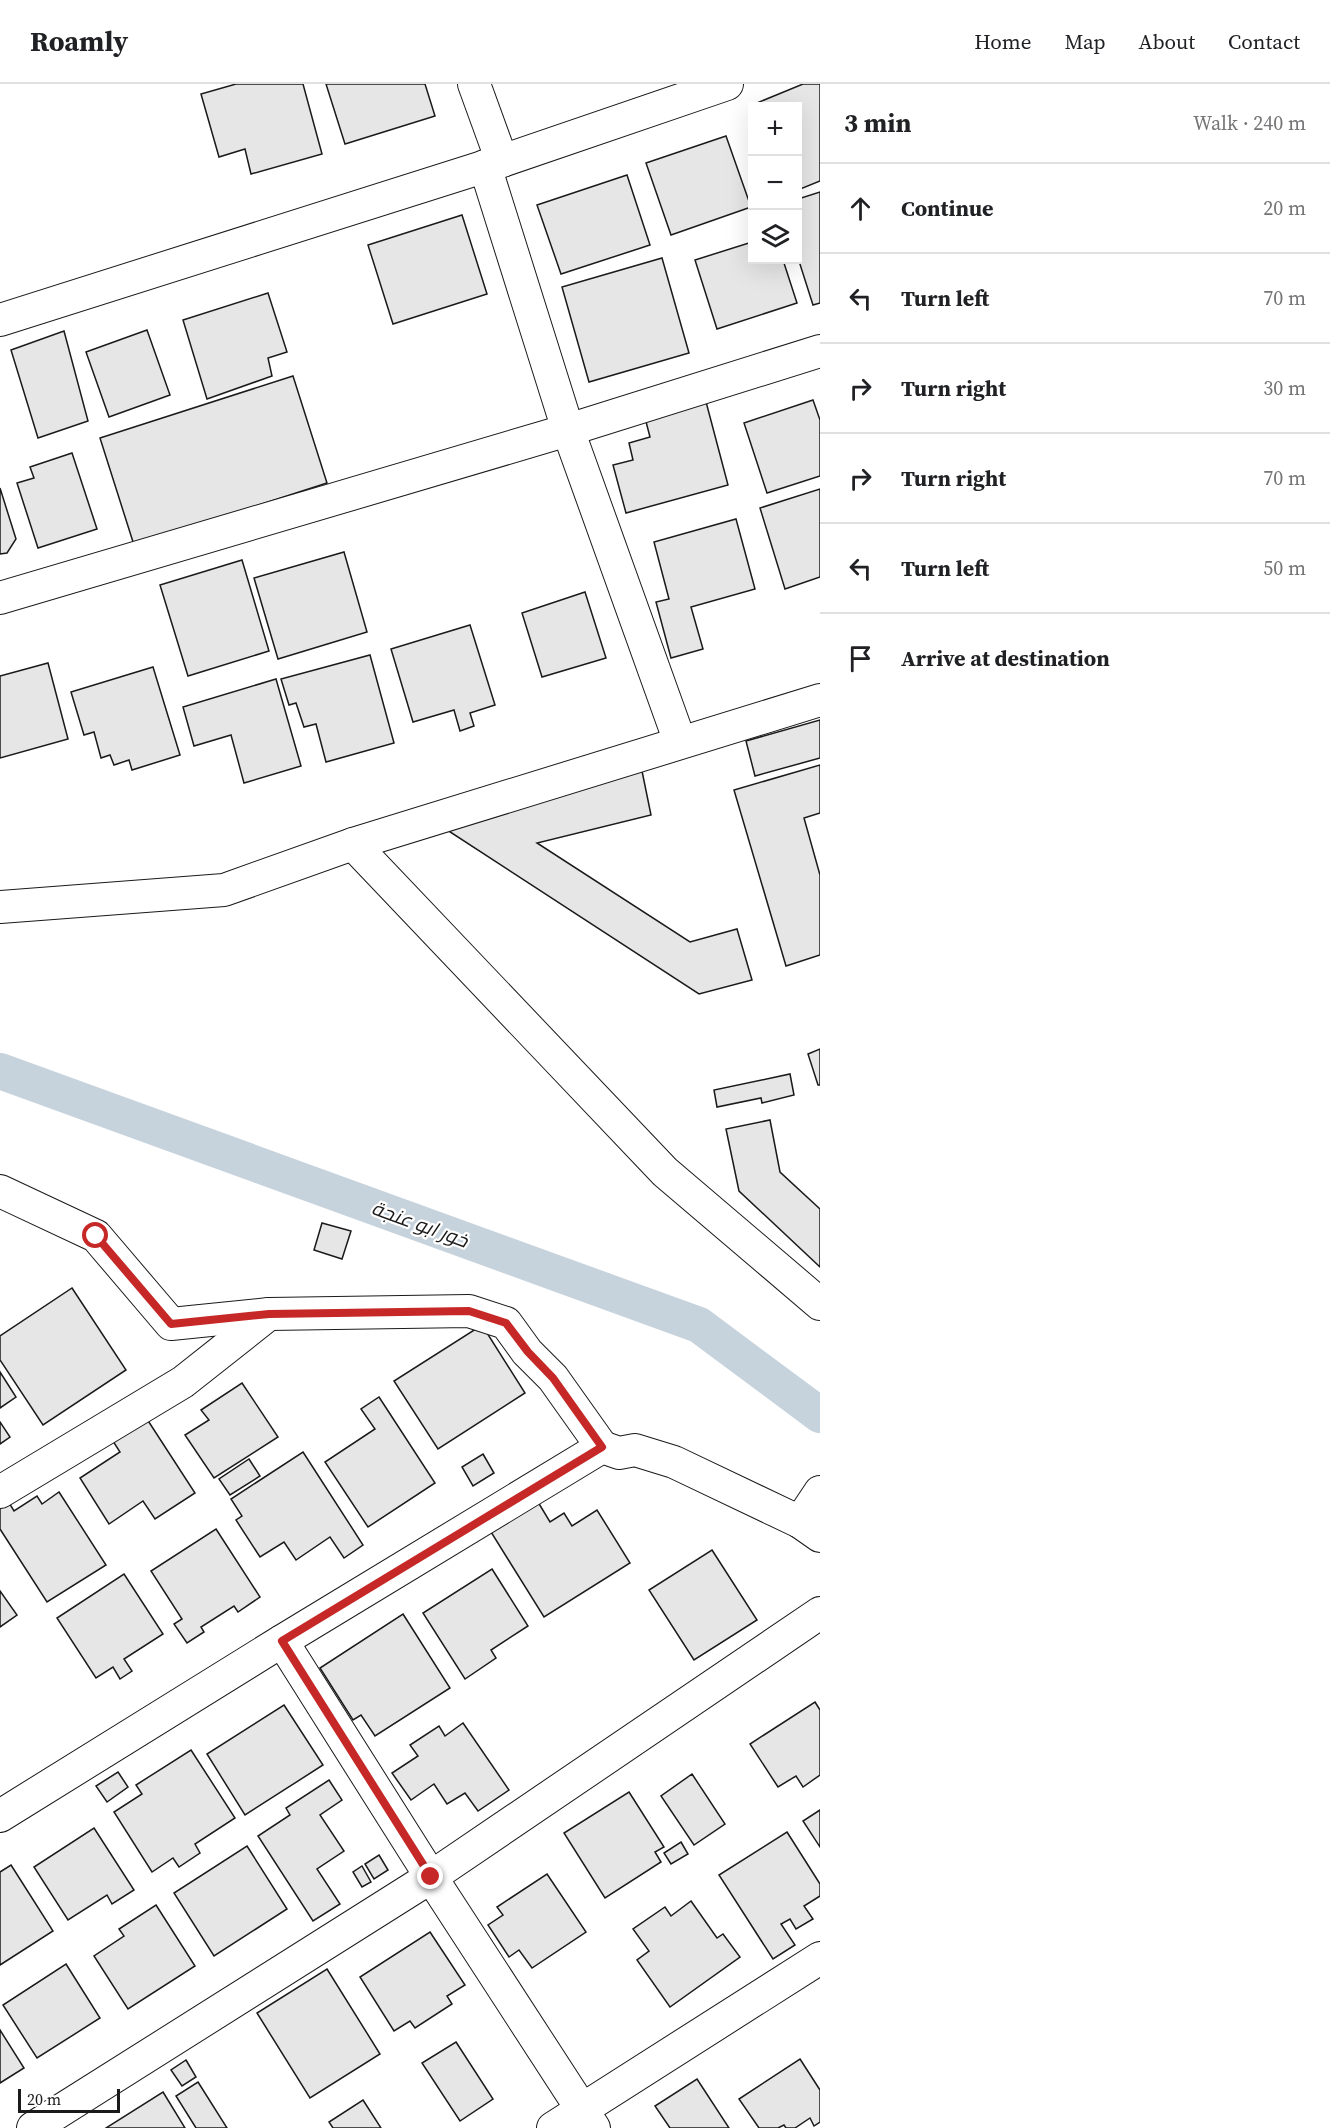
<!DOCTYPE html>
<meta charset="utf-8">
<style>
body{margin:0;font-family:"Source Serif 4",Cairo,serif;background:#f2f2f2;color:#202124}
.controls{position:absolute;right:18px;top:18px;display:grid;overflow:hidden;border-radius:0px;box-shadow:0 6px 24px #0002}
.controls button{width:54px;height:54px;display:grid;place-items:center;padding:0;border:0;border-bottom:2px solid #e0e0e0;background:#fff;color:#202124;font:30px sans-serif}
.scale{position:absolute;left:18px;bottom:15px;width:102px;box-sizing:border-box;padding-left:6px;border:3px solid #1a1a1a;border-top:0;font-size:16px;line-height:21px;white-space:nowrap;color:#1a1a1a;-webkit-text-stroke:4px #fff;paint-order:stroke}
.stop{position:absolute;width:18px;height:18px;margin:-14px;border:4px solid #c62828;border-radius:50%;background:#fff}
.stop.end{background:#c62828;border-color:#fff;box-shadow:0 2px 6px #0008}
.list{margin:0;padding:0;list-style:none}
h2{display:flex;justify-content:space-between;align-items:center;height:78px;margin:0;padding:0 24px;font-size:26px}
h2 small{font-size:20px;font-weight:400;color:#757577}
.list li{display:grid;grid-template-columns:39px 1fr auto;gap:18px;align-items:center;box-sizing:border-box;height:90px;padding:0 24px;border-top:2px solid #e0e0e0}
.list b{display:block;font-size:22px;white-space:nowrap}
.list em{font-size:20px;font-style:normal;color:#757577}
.icon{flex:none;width:33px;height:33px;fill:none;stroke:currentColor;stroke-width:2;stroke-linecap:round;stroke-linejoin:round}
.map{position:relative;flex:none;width:820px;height:2044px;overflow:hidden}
header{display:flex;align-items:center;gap:36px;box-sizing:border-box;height:84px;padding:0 30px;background:#fff;border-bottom:2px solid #e0e0e0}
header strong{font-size:28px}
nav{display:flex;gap:33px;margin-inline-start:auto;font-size:21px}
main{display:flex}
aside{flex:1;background:#fff}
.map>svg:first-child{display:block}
</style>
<header>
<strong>Roamly</strong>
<nav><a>Home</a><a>Map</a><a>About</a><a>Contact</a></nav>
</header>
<main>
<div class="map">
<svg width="820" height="2044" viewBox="0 0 820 2044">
<rect width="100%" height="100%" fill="#fff"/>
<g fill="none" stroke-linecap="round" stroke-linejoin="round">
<polyline stroke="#c6d2dc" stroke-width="36" points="0,987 699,1241 820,1331"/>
</g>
<g fill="#e6e6e6" stroke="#1a1a1a" stroke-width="1.5">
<polygon points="236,0 303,0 322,70 251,90 245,65 219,73 201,10"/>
<polygon points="326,0 425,0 435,32 345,60"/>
<polygon points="803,0 820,0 820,97 798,106 798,22 752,23 752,21"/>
<polygon points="726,52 751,123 671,151 646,79"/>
<polygon points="627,91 650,161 561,190 537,121"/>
<polygon points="820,108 820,219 813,221 798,174 798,115"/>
<polygon points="462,131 487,210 393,240 368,161"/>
<polygon points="752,158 752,176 783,176 797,219 717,245 695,176"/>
<polygon points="662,174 689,269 589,298 562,203"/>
<polygon points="268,209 287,268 268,274 272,292 207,315 183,236"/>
<polygon points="147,246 170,311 109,333 86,268"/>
<polygon points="64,247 88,337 38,354 11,266"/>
<polygon points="293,292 327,399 134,461 100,354"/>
<polygon points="705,314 728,401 626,429 613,381 633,376 629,359 650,353 644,330"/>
<polygon points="813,316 820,336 820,392 767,409 744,339"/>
<polygon points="72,369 97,445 38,464 17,399 34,394 30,383"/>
<polygon points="0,404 16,455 7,469 0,470"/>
<polygon points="820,405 820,493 785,505 760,424"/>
<polygon points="736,435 755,505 691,523 703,565 671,574 656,518 669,515 654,458"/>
<polygon points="344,468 367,548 278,575 254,494"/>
<polygon points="242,476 269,567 188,592 160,501"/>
<polygon points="585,508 606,574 542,593 522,529"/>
<polygon points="470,541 495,621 470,629 474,642 460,647 454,626 413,638 391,565"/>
<polygon points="370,571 394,659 326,678 316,640 304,643 296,619 289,621 281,595"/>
<polygon points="48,579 68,655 0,674 0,592"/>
<polygon points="153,583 180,671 132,686 129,676 114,681 110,671 101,674 94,648 84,651 71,608"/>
<polygon points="276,595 301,682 244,699 231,651 194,662 183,623"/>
<polygon points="820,636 820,674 755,692 746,657"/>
<polygon points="820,681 820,729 804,734 820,791 820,871 786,882 734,706"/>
<polygon points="642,687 651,731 537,759 690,858 737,845 752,896 699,910 444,744"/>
<polygon points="820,965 820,1001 818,1001 808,970"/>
<polygon points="790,990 794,1011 762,1019 761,1014 717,1023 714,1006"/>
<polygon points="770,1036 780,1088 820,1125 820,1183 739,1107 726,1045"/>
<polygon points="322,1139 351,1147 342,1175 314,1166"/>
<polygon points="72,1204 126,1286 43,1341 0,1276 0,1252"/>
<polygon points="482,1241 525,1309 438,1365 394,1297"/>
<polygon points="0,1288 16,1313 0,1324"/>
<polygon points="242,1299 278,1353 214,1394 185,1351 209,1336 201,1326"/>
<polygon points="379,1313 435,1399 368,1443 325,1378 375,1345 361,1325"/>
<polygon points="145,1332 195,1409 155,1435 143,1417 109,1440 80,1394 120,1368 111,1354"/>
<polygon points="0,1338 10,1353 0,1360"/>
<polygon points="303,1368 363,1461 344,1474 330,1453 296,1476 284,1458 260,1473 236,1436 242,1432 231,1415"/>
<polygon points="483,1370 494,1389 473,1402 462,1383"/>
<polygon points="249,1375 260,1392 230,1411 219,1395"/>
<polygon points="59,1408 106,1481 47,1518 0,1445 0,1422 8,1417 14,1427 37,1412 42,1420"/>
<polygon points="538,1418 550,1438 564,1429 572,1442 597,1426 630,1479 544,1533 491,1448"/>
<polygon points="216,1445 260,1513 238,1528 234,1522 201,1543 204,1548 187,1559 174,1540 182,1535 151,1487"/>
<polygon points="712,1466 757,1536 694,1576 649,1506"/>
<polygon points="492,1485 528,1542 491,1566 496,1574 465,1595 423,1529"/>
<polygon points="124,1490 163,1550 124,1575 132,1587 120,1595 113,1583 96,1594 57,1534"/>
<polygon points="0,1507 17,1531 0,1543"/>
<polygon points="403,1530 450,1604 375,1652 361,1631 353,1636 320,1584"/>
<polygon points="815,1618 820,1626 820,1691 803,1703 796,1692 778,1703 750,1660"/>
<polygon points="284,1621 323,1681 245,1731 207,1670"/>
<polygon points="463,1639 509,1706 478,1727 465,1709 447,1720 434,1700 411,1716 392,1689 418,1672 410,1661 439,1642 445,1652"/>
<polygon points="191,1666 235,1734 195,1760 200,1769 179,1783 173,1774 152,1788 114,1728 142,1710 136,1701"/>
<polygon points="118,1688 128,1703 107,1718 96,1702"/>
<polygon points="692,1690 725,1740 694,1761 661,1712"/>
<polygon points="329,1696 342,1716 320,1731 344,1767 317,1785 340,1820 313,1837 258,1752 290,1731 286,1724"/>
<polygon points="629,1708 664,1763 655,1768 661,1778 605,1814 564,1749"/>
<polygon points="820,1726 820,1763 803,1737"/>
<polygon points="94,1744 134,1806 112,1820 107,1811 68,1836 34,1783"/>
<polygon points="787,1748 820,1800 820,1812 804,1822 813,1835 796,1845 790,1835 781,1840 795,1861 773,1875 719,1791"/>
<polygon points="681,1758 688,1770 671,1780 664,1769"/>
<polygon points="247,1762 287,1825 214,1872 174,1809"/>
<polygon points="379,1771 388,1786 374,1795 365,1780"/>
<polygon points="11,1781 53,1847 0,1881 0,1788"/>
<polygon points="362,1782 371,1798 362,1803 353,1788"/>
<polygon points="547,1790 586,1848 532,1884 519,1866 509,1873 488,1841 503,1831 497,1823"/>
<polygon points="691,1817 717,1854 723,1850 740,1873 670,1923 637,1876 649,1867 633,1845 665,1823 671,1832"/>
<polygon points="156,1821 195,1882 128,1925 94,1872 124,1852 119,1845"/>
<polygon points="430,1848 465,1901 447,1912 452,1920 415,1944 410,1937 394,1947 360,1893"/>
<polygon points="66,1880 100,1934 37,1974 3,1921"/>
<polygon points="327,1885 380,1970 310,2014 257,1929"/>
<polygon points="0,1946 24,1984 0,1999"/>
<polygon points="456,1958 493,2015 460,2037 422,1979"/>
<polygon points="800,1975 820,2006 820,2038 814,2042 810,2034 795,2044 786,2044 784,2041 778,2044 759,2044 739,2015"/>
<polygon points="186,1976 196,1993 182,2002 171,1986"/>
<polygon points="697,1995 729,2044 670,2044 655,2022"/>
<polygon points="198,1998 227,2044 196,2044 176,2012"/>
<polygon points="163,2008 185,2044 106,2044"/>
<polygon points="363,2016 381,2044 333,2044 329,2038"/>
</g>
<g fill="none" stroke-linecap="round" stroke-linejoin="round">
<defs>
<g id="street">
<polyline points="474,0 502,77"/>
<polyline points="485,82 568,346 680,658"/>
<polyline points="0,236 502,77 727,0"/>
<polyline points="0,514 568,346 820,267"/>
<polyline points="353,760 665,1088 820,1220"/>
<polyline points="0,823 224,806 353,760 820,616"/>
<polyline points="0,1107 96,1152 171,1240 269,1230 469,1227 506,1239 527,1268 553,1294 602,1363"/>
<polyline points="0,1408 183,1298 269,1230"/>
<polyline points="800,1438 820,1408"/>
<polyline points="282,1557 431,1793 594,2044"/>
<polyline points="0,1732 282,1557 602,1363 619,1369 635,1366 674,1378 800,1438 820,1452"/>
<polyline points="33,2044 431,1793 820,1529"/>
<polyline points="553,2044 820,1874"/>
</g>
</defs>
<use href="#street" stroke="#1a1a1a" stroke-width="34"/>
<use href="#street" stroke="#fff" stroke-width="32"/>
</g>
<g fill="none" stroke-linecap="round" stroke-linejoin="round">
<polyline stroke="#c62828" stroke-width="8" points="96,1152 171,1240 269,1230 469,1227 506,1239 528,1268 553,1294 602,1363 282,1557 431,1793"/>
</g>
<g text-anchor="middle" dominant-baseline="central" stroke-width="4.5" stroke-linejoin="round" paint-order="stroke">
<g font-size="20" font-style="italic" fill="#1a1a1a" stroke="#fff">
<text transform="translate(420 1140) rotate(20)">خور ابو عنجة</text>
</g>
</g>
</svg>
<div class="controls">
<button>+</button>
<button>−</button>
<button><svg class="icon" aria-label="layers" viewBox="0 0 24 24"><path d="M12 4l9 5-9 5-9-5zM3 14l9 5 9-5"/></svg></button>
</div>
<div class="scale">20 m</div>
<div class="stop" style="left:96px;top:1152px"></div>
<div class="stop end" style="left:431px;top:1793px"></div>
</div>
<aside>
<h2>3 min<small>Walk · 240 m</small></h2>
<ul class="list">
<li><svg class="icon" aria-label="ahead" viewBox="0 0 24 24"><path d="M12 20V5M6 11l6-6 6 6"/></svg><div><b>Continue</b></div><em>20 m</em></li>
<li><svg class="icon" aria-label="left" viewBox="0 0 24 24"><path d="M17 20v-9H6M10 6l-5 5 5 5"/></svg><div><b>Turn left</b></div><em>70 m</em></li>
<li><svg class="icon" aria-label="right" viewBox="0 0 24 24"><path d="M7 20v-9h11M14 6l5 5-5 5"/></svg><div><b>Turn right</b></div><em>30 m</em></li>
<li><svg class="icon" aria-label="right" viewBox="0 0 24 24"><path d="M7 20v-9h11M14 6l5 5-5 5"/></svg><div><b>Turn right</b></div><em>70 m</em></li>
<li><svg class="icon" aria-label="left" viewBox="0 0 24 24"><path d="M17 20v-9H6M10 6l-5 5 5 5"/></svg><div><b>Turn left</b></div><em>50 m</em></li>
<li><svg class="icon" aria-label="arrive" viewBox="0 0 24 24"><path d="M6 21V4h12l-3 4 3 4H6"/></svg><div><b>Arrive at destination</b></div></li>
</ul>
</aside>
</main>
